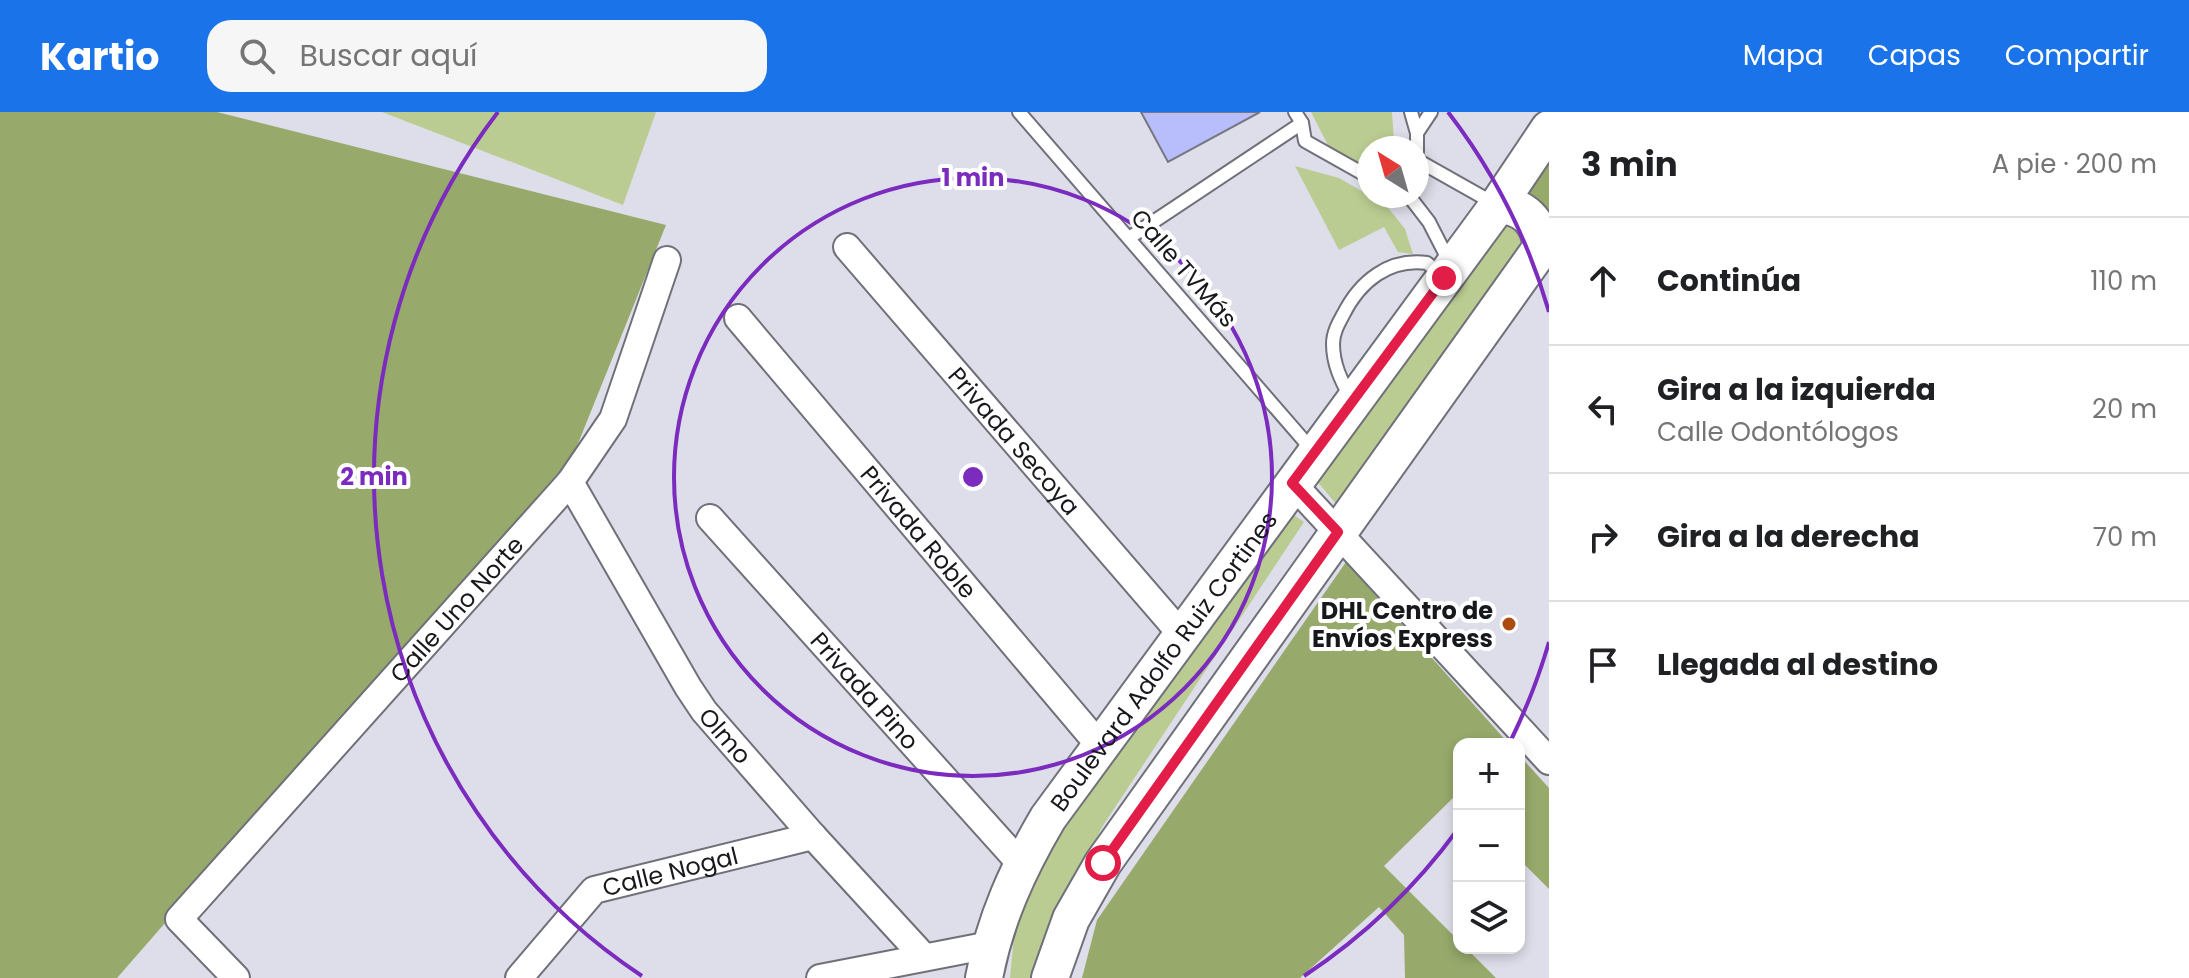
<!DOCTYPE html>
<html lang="es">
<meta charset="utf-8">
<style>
body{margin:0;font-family:Poppins,sans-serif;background:#f6f6f6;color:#202124}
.controls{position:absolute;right:24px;bottom:24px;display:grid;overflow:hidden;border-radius:16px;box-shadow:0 4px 12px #0003}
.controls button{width:72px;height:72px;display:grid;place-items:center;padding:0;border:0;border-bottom:2px solid #e0e0e0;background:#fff;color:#202124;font:40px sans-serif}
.compass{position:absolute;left:1357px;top:24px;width:72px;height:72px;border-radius:50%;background:#fff;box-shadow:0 4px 12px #0003;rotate:323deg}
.stop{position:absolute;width:24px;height:24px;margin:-18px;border:6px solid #e11d48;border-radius:50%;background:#fff}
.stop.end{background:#e11d48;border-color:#fff;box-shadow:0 2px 8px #0008}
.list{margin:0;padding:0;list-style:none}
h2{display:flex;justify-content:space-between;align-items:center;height:104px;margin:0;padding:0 32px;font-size:34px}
h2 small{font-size:26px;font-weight:400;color:#757577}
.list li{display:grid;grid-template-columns:52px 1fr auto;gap:24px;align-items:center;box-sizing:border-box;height:128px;padding:0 32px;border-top:2px solid #e0e0e0}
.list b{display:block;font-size:30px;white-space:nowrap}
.list p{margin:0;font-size:26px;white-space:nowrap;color:#757577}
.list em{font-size:26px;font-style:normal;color:#757577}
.icon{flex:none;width:44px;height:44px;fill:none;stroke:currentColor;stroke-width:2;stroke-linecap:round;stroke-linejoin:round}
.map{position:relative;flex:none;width:1549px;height:866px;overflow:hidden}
header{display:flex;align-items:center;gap:48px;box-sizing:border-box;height:112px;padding:0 40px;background:#1a73e8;color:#fff}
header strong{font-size:38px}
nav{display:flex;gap:44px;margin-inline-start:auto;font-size:28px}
.search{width:560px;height:72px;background:#f6f6f6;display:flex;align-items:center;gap:20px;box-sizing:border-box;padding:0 28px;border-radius:24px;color:#757577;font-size:30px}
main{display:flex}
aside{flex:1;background:#fff}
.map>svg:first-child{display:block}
</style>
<header>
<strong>Kartio</strong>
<div class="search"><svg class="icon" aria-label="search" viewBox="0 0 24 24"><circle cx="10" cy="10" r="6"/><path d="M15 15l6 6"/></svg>Buscar aquí</div>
<nav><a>Mapa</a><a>Capas</a><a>Compartir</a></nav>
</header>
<main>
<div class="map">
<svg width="1549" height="866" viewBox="0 0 1549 866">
<rect width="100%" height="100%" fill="#dddee9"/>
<g fill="#bacc91">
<polygon points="382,0 656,0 623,93"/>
<polygon points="1311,0 1392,0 1394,29 1389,36 1369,36 1369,51 1363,52 1333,43"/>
<polygon points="1295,54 1339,66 1386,93 1405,117 1413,142 1398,140 1384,115 1339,138"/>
<polygon points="1497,102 1515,108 1522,128 1379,343 1338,394 1315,367"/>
<polygon points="1284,396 1304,410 1102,715 1043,839 1041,866 1010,866 1014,824 1047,732"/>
</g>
<g fill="#97a96b">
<polygon points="0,0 217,0 666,113 573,344 117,866 0,866"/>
<polygon points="1549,32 1549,107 1527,81"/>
<polygon points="1346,450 1509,632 1459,632 1459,687 1455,684 1384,754 1459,829 1459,836 1466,836 1496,866 1405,866 1404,823 1379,795 1300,866 1082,866 1097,808"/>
<polygon points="1519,643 1549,676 1549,777 1519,747"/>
</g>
<polygon fill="#b8bdfb" stroke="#767780" stroke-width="2" points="1141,0 1260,0 1168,50"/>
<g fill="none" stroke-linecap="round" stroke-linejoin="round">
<defs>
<g id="service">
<polyline points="1019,0 1313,339"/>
<polyline points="1295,0 1302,11 1305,29 1369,65"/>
<polyline points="1411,0 1417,21 1417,40"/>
<polyline points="1417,21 1431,0"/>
<polyline points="1417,48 1495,92"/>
<polyline points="1409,84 1429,110 1449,149"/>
<polyline points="1129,126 1302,11"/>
<path d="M1350,285C1341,268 1333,252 1333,232C1333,221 1338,212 1343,203C1360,169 1389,146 1427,151L1442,164"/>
</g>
<g id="minor">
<path id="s1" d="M847,135L1182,523"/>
<path id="s2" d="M738,206L1100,634"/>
<path id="s3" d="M570,370L688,575L704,599L813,724L924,845"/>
<polyline points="1292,371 1549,649"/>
<path id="s4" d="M710,406L1021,752"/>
<path id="s5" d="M236,866L179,807L570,370L613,307L667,148"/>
<path id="s6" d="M519,866L594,778L813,724"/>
<polyline points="820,866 990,833"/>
</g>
<g id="secondary">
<path d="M1498,93C1524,94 1539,109 1542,135"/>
<path id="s7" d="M984,866C995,807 1018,757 1048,706L1498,93L1549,17"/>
<polyline points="1050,866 1071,807 1103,751 1549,125"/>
</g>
</defs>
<use href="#service" stroke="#6f7079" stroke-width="16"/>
<use href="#minor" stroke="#6f7079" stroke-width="30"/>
<use href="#secondary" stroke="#6f7079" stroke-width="40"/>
<use href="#service" stroke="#fff" stroke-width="12"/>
<use href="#minor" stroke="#fff" stroke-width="26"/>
<use href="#secondary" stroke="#fff" stroke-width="36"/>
</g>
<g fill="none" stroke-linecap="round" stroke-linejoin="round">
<polyline stroke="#e11d48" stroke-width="10" points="1103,751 1338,420 1292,371 1444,166"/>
</g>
<g fill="none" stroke="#7b2cbf" stroke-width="4">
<circle cx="973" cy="365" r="299"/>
<path d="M1549 530A599 599 0 0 1 1511 628M1458 717A599 599 0 0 1 1304 864M642 864A599 599 0 0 1 498 0M1448 0A599 599 0 0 1 1549 200"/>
</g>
<circle fill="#ad4b11" stroke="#fff" stroke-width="3" cx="1509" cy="512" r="8"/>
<g text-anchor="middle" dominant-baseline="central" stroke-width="8" stroke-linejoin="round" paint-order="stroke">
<g font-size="24" fill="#17181b" stroke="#fff">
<text transform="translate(1184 156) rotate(49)">Calle TVMás</text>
<text stroke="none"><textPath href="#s1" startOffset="256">Privada Secoya</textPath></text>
<text stroke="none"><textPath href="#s2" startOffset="280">Privada Roble</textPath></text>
<text stroke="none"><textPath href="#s5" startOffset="498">Calle Uno Norte</textPath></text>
<text stroke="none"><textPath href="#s7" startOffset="368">Boulevard Adolfo Ruiz Cortines</textPath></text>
<text stroke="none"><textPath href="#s4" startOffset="232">Privada Pino</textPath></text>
<text stroke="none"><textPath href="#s3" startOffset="298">Olmo</textPath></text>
<text stroke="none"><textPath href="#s6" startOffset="194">Calle Nogal</textPath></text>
</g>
<g font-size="24" font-weight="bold" fill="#17181b" stroke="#fff" text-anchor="end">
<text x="1493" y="498">DHL Centro de<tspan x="1493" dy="28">Envíos Express</tspan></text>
</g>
</g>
<circle cx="973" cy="365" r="12" fill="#7b2cbf" stroke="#fff" stroke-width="4"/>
<g font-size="24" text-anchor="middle" font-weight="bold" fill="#7b2cbf" stroke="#fff" stroke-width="8" stroke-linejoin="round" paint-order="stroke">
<text x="973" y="74">1 min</text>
<text x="374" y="373">2 min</text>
</g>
</svg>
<div class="controls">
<button>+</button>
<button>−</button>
<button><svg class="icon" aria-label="layers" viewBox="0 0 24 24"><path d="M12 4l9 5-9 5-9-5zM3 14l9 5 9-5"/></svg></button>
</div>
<svg class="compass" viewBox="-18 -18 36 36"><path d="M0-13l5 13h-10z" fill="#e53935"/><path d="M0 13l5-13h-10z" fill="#757577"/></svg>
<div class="stop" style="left:1103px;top:751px"></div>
<div class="stop end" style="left:1444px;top:166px"></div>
</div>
<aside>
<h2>3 min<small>A pie · 200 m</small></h2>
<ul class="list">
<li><svg class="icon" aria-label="ahead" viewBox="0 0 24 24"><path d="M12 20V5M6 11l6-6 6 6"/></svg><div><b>Continúa</b></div><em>110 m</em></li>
<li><svg class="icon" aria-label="left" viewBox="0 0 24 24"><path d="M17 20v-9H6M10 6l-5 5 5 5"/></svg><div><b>Gira a la izquierda</b><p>Calle Odontólogos</p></div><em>20 m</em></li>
<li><svg class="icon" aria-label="right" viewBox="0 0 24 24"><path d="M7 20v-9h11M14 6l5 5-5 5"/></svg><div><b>Gira a la derecha</b></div><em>70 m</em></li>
<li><svg class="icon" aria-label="arrive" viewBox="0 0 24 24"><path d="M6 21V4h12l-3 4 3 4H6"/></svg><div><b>Llegada al destino</b></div></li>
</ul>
</aside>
</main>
